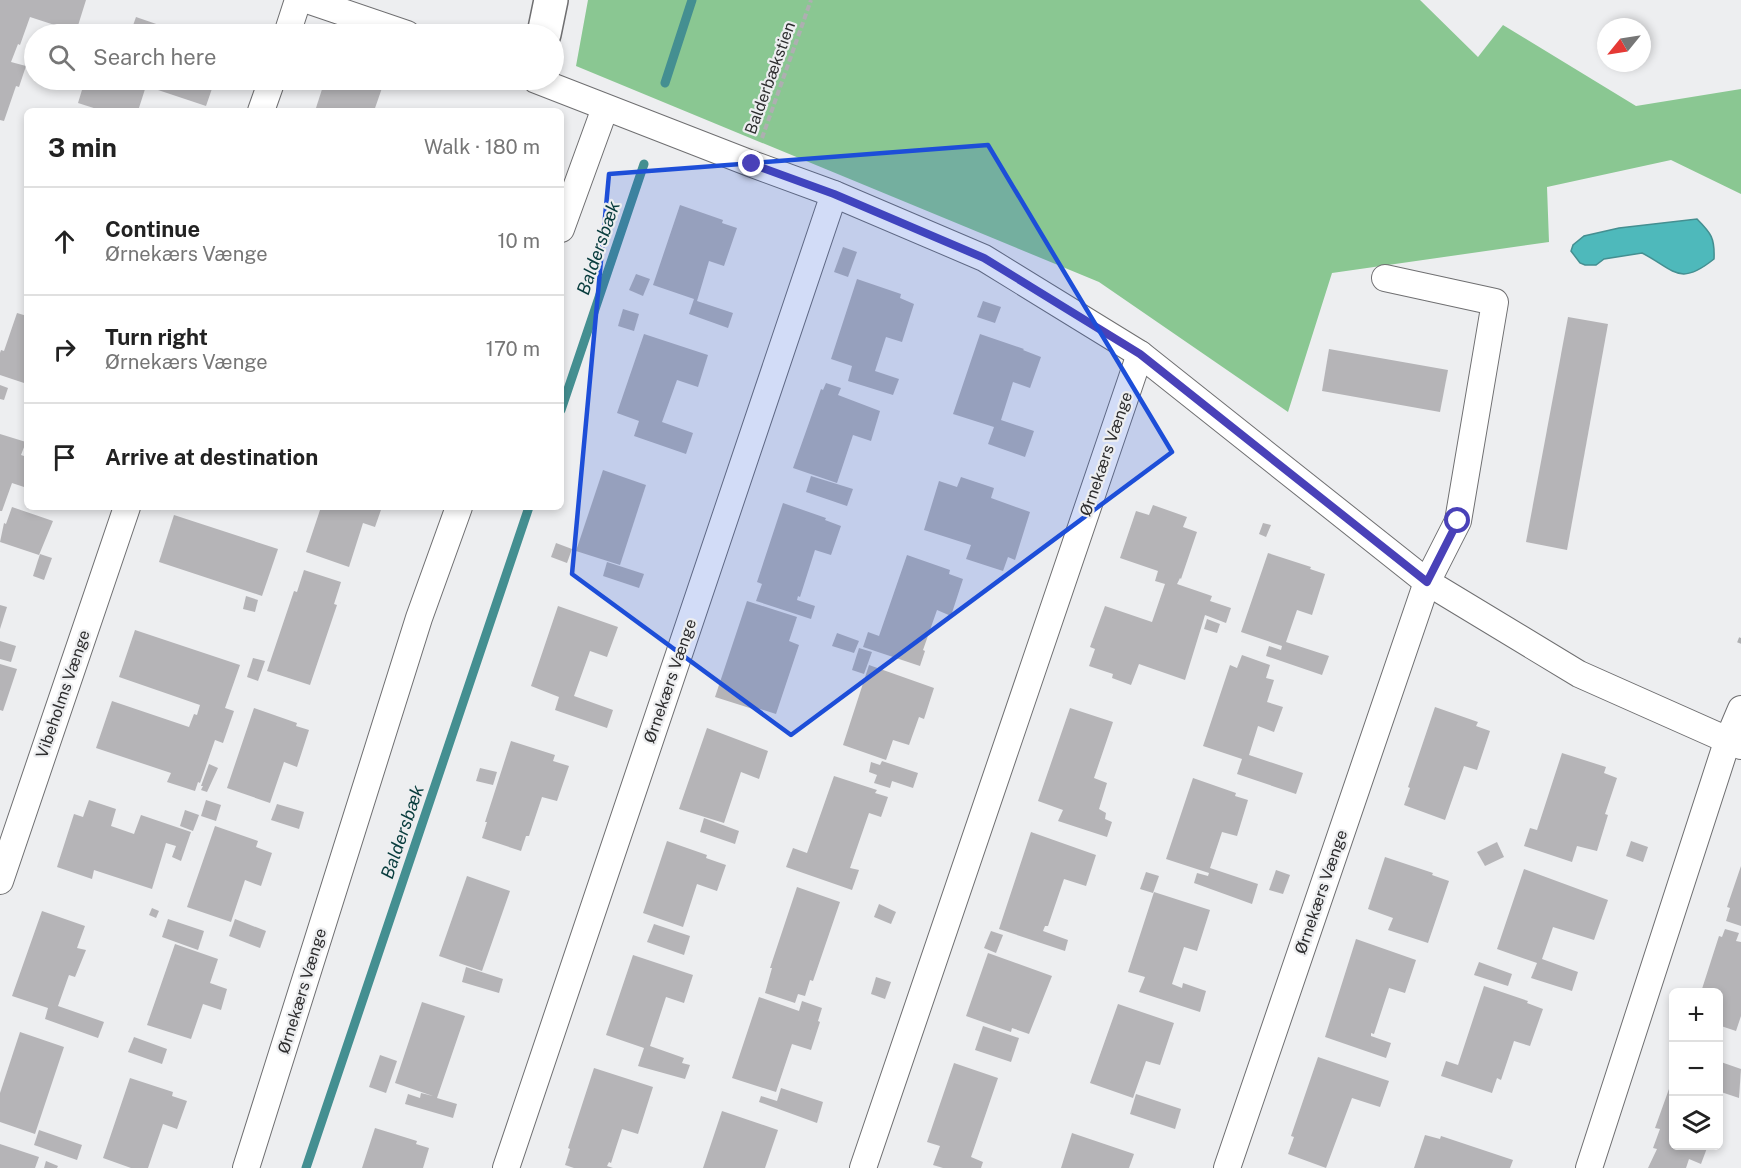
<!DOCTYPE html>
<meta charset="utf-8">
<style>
body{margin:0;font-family:"Public Sans",sans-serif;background:#f2f2f2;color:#222}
.controls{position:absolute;right:18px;bottom:18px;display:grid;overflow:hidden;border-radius:9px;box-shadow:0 3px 9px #0003}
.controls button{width:54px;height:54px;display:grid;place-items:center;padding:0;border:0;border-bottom:2px solid #e0e0e0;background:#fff;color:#222;font:30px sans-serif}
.compass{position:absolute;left:1597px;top:18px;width:54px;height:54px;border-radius:50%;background:#fff;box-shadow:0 3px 9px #0003;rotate:240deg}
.stop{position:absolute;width:18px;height:18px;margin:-14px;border:4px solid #4941b8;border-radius:50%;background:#fff}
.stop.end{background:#4941b8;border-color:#fff;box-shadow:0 2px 6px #0008}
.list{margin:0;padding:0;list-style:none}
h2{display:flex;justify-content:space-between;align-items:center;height:78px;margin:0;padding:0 24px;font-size:26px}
h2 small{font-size:20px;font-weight:400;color:#767676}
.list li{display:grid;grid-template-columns:39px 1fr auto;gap:18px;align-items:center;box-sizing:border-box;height:108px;padding:0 24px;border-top:2px solid #e0e0e0}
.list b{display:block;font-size:22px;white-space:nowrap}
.list p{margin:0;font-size:20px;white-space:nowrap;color:#767676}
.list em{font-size:20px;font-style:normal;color:#767676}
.icon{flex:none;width:33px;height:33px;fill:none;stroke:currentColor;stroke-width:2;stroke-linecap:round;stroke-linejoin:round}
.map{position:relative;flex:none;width:1741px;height:1168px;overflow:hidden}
.search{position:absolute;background:#fff;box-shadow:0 3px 9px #0003;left:24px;top:24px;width:540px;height:66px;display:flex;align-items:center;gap:15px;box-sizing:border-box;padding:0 21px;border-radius:33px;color:#767676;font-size:22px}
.panel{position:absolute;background:#fff;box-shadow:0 3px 9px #0003;left:24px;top:108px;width:540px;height:402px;border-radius:9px}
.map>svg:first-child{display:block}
</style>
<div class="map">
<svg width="1741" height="1168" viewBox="0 0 1741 1168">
<rect width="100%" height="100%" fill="#edeef0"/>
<polygon fill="#8ac792" points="588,0 1420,0 1478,57 1503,25 1636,106 1741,89 1741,194 1671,160 1547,187 1549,242 1332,273 1288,412 1099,282 576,66"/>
<path fill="#4eb9bb" stroke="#448f91" stroke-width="1.5" d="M1697,219C1711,233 1715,238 1714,259C1679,287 1675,270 1642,253L1604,259L1596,265H1585L1580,263L1571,251L1573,245L1584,236L1619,228Z"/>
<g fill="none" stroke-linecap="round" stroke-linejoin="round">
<g stroke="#448f91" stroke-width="9">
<polyline points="665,83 692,0"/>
<polyline points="561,410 644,164"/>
<polyline points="306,1168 529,507"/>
</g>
</g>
<g fill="#b5b4b7">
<polygon points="0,0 86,0 76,32 30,17 20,45 18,44 11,62 26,66 19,87 16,86 4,121 0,120"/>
<polygon points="136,17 165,27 162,34 130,34"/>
<polygon points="85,80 215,80 206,106 146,86 138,111 103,111 78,103"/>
<polygon points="325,80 355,80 382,88 374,111 315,111"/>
<polygon points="680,205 723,220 722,223 737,228 724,266 709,261 697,301 733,313 728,328 689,314 694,299 653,285"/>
<polygon points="843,247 857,252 848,277 834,272"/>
<polygon points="636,274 650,279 643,296 629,290"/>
<polygon points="857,279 901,294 900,298 914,304 902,342 886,337 875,371 899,379 893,395 848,381 852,366 831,359"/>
<polygon points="983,301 1001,307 995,323 977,317"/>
<polygon points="623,309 639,314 634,331 618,326"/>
<polygon points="17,313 27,316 27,384 0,375 0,353 1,350 4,351"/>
<polygon points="1568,317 1608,324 1567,550 1526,542"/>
<polygon points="644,334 708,355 698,387 677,380 662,422 693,433 686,454 634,436 639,421 617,413"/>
<polygon points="980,334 1024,349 1023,350 1041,357 1030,388 1013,382 1001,420 1034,431 1025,457 988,444 994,427 953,414"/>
<polygon points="1329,349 1448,370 1440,412 1322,391"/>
<polygon points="826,383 841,388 838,395 880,411 871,441 853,435 837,483 793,468 821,389 823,390"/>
<polygon points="0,385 8,388 4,400 0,399"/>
<polygon points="0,434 26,442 21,455 27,457 27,488 12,483 2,511 0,511"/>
<polygon points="603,470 646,485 620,565 576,551"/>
<polygon points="811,476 853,489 847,506 806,492"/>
<polygon points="961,477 994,488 991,498 1030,512 1015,560 1008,557 1003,571 966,559 971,545 924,530 939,481 957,487"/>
<polygon points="783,503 826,518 825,520 841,526 831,555 815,550 800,597 798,596 797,600 815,606 811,619 756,601 762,584 757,582"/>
<polygon points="1153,505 1187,517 1183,527 1197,532 1181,579 1180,578 1177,584 1212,596 1210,601 1231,608 1226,623 1205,615 1185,680 1139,664 1131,685 1112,678 1113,674 1089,666 1095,649 1090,647 1105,606 1152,622 1165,584 1155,581 1158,571 1120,558 1136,511 1149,515"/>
<polygon points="12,507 53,521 39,555 0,542 4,523 6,524"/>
<polygon points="321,507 382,507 375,527 363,523 349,567 306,552"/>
<polygon points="174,515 278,549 262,596 159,562"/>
<polygon points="1263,523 1271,525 1266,537 1259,534"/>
<polygon points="556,543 572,549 567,563 551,557"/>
<polygon points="1268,553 1311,567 1310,569 1325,574 1312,615 1297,610 1286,642 1329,656 1322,675 1266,656 1269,646 1281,650 1282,646 1241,632"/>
<polygon points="40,554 52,558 44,580 33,576"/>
<polygon points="907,555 950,570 949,574 963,579 951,616 937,610 923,650 925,651 920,666 863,647 868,632 879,636"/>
<polygon points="607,562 644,574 639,588 603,576"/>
<polygon points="304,570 341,582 334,604 337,605 310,685 267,671 294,591 297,592"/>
<polygon points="246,596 258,600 255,612 243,609"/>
<polygon points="747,601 797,617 789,641 799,645 776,714 757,708 756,710 715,697"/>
<polygon points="0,605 7,607 0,629"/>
<polygon points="558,606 618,627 607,657 590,651 574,696 613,710 607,728 555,710 559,697 531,686"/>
<polygon points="1207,619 1220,624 1217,633 1204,629"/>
<polygon points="135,630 240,665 225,708 234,711 223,743 215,740 200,783 198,782 195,791 167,782 171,773 96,748 112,701 189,727 194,714 197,715 200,705 119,677"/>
<polygon points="837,633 859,641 854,653 832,646"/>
<polygon points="0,641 16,646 11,662 0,659"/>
<polygon points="859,648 872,652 864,674 852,670"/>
<polygon points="1242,655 1270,665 1266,678 1274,680 1267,702 1283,707 1274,732 1258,726 1249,755 1303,773 1296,794 1237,774 1242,759 1203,746 1230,665 1237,668"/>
<polygon points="253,658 265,661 258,681 247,677"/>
<polygon points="0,664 17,669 3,711 0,710"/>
<polygon points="869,665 934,688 924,719 919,717 909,745 893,740 886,760 843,745"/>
<polygon points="1435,707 1478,722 1476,726 1490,731 1477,770 1464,766 1445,820 1404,805 1410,788 1408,787"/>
<polygon points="254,708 297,723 296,726 309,730 297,767 284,762 270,803 227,788"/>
<polygon points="1070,708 1113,722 1094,778 1107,783 1099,809 1106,813 1105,819 1112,822 1107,837 1058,821 1063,810 1038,801"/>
<polygon points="707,728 768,751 759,779 741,772 724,823 679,809"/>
<polygon points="511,741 555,755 553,761 569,766 557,801 542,797 529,836 526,836 521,851 482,838 487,822 485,822"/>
<polygon points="1562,753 1606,767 1604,773 1617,778 1605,814 1608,815 1597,851 1577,846 1572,862 1524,846 1530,828 1537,830"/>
<polygon points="882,761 918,773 913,788 892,781 890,788 874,783 877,775 869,772 871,762 880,765"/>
<polygon points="209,764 218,768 207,792 201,790 203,786 201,786"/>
<polygon points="480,768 497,772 493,785 476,781"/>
<polygon points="834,776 877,790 875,793 888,797 881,817 869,813 850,868 859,870 852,890 786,867 793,848 807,853"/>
<polygon points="1193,778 1236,793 1235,796 1248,800 1237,836 1222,832 1210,868 1258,884 1252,904 1194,883 1197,873 1208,876 1209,873 1166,859"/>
<polygon points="89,800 116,809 111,826 134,834 141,815 191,832 181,861 172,857 176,846 166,843 152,889 94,870 92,879 57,867 74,814 83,817"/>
<polygon points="206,800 221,805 216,821 201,816"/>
<polygon points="277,804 304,812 299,829 271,820"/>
<polygon points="185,810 199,815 193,831 180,826"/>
<polygon points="704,818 739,831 735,844 700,832"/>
<polygon points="215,826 258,841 256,847 272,853 261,886 245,880 231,922 187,907"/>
<polygon points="1031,832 1096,855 1086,886 1064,879 1048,926 1045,926 1043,931 1068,940 1065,951 999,929"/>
<polygon points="667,841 707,855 706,858 726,865 717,891 697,884 683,927 643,913"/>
<polygon points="1631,841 1648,847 1643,862 1626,856"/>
<polygon points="1497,842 1504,857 1485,866 1477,852"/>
<polygon points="1385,857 1433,873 1432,875 1449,881 1428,943 1388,930 1393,918 1368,909"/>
<polygon points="1741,866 1741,926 1726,921 1730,908 1727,907"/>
<polygon points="1524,869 1608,900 1594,940 1553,927 1542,959 1578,972 1572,991 1531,978 1537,963 1497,949"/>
<polygon points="1276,870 1290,875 1283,894 1269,890"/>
<polygon points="1146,872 1159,876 1153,893 1140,889"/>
<polygon points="467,876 510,891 482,971 439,956"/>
<polygon points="797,887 840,902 813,981 810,980 805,996 798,994 795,1003 765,993 772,968 770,968"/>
<polygon points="1154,892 1210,910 1197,951 1184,947 1172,984 1182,988 1183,983 1206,991 1200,1012 1139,992 1145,977 1128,972"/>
<polygon points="879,904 896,912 891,924 874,917"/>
<polygon points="152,908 159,911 156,918 149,915"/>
<polygon points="42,911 85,926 77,948 86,950 75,977 69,975 58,1006 104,1022 98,1038 45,1019 48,1008 12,996"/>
<polygon points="168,919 204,931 198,950 162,937"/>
<polygon points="235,919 266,931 260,948 229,936"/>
<polygon points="654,924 690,936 684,955 647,942"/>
<polygon points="1725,929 1739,933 1736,941 1741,942 1741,1016 1736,1031 1718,1025 1718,992 1701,992 1719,936 1722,937"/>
<polygon points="991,931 1003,935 996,953 984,948"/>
<polygon points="1356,939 1416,960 1405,993 1389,988 1374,1034 1371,1033 1371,1036 1391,1043 1386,1058 1325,1037"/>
<polygon points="175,944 218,959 210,983 227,989 221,1010 203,1004 191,1039 147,1025"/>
<polygon points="988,953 1052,976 1029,1034 1012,1028 1011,1032 966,1016"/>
<polygon points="633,955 693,975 684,1003 666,997 650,1046 684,1058 682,1063 690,1065 685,1079 638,1066 644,1048 606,1035"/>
<polygon points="1479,962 1512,974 1508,986 1474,975"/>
<polygon points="466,967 503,979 499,993 462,982"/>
<polygon points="876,977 891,982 885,999 871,994"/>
<polygon points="1484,986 1528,1001 1527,1003 1543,1009 1530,1046 1514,1041 1501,1080 1497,1078 1492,1093 1441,1076 1446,1061 1458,1065"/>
<polygon points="759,997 799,1011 802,1001 822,1008 818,1021 820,1022 811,1050 792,1044 776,1092 732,1078"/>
<polygon points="422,1002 465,1016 437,1098 457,1104 453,1118 405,1104 408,1094 420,1098 421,1093 433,1096 395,1083"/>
<polygon points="1118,1004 1174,1023 1160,1065 1146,1061 1133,1098 1090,1083"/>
<polygon points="983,1026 1019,1038 1011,1062 975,1050"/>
<polygon points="20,1032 64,1047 35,1134 0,1122 0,1093"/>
<polygon points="134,1037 167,1049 162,1064 128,1052"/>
<polygon points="380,1055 397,1061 386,1093 369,1087"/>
<polygon points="1318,1057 1389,1081 1380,1107 1352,1098 1326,1168 1288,1154 1294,1137 1291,1136"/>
<polygon points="1718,1061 1741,1069 1739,1098 1718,1091"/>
<polygon points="954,1063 998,1078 971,1157 983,1162 981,1168 943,1168 933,1165 940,1146 927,1142"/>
<polygon points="594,1068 653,1087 638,1134 622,1129 611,1163 609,1162 607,1166 613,1168 574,1168 565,1165 570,1149 568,1148"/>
<polygon points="1674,1075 1674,1146 1701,1146 1707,1148 1701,1164 1689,1159 1686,1168 1648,1168 1657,1149 1653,1148 1660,1129 1655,1128"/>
<polygon points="130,1078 173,1092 172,1096 187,1101 177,1129 163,1124 148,1168 131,1168 103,1158"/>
<polygon points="781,1088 823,1102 817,1123 759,1102 761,1096 777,1101"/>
<polygon points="1136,1094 1181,1109 1175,1129 1130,1114"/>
<polygon points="722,1111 778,1130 765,1168 703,1168"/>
<polygon points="375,1128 417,1141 416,1144 429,1148 423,1168 362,1168"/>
<polygon points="39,1130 82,1145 77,1160 34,1145"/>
<polygon points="1072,1133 1134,1154 1129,1168 1061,1168"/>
<polygon points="1425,1135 1440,1139 1441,1136 1513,1160 1510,1168 1414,1168"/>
<polygon points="0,1144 39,1157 35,1168 0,1168"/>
<polygon points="46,1161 58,1166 57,1168 44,1168"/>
</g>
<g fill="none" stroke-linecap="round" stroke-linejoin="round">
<defs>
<g id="street">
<polyline points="307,0 407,34"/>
<polyline points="287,34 298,0"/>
<polyline points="536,80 752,164 834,194 984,258 1140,354 1427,582 1579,674 1741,746"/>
<polyline points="261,111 272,80"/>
<polyline points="561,229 605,108"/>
<polyline points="0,881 127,507"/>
<polyline points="246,1168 419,618 459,507"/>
<polyline points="506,1168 834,194"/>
<polyline points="863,1168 1140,354"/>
<polyline points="1227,1168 1427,582 1458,521 1495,302 1385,278"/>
<polyline points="1589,1168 1727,742 1741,709"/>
</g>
<polyline id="secondary" points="544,34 551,0"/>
</defs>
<use href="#street" stroke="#6f6f71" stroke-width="28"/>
<use href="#secondary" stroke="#6f6f71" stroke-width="36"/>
<g stroke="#aeafb1" stroke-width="4" stroke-dasharray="6 3" stroke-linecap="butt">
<polyline points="762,138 811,0"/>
<polyline points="1739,643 1741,638"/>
</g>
<use href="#street" stroke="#fff" stroke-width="26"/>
<use href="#secondary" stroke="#fff" stroke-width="33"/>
</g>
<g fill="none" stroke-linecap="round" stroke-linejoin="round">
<polyline stroke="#4941b8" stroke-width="8" points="752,164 834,194 984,258 1140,354 1427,582 1458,521"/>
</g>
<path fill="#1d4ed8" fill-opacity="0.2" stroke="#1d4ed8" stroke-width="4.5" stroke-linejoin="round" d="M988,145L1172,452L791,735L572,574L609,174Z"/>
<g text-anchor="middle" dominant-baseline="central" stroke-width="4.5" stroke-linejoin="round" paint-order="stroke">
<g font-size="16" fill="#2e2e2f" stroke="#edeef0">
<text transform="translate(770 78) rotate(-70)">Balderbækstien</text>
<text transform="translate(1106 454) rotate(-71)">Ørnekærs Vænge</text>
<text transform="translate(670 681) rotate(-71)">Ørnekærs Vænge</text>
<text transform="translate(63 694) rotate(-71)">Vibeholms Vænge</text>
<text transform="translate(1321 892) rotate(-71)">Ørnekærs Vænge</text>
<text transform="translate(302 991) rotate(-73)">Ørnekærs Vænge</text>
</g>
<g font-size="18" font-style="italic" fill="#083c3d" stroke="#edeef0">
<text transform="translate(598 248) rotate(-71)">Baldersbæk</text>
<text transform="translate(402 832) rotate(-71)">Baldersbæk</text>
</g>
</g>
</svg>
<div class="controls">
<button>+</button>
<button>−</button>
<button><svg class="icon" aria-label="layers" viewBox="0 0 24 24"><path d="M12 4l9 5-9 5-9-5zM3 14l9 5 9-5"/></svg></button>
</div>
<svg class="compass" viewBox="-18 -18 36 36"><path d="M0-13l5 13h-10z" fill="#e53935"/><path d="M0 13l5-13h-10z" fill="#767676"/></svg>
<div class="stop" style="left:1458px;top:521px"></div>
<div class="stop end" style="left:752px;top:164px"></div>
<div class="search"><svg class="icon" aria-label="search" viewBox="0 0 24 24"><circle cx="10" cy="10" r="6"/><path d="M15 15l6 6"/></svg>Search here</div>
<section class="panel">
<h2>3 min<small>Walk · 180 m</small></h2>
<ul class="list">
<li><svg class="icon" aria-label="ahead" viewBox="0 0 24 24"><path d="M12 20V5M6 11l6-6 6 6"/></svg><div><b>Continue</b><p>Ørnekærs Vænge</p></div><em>10 m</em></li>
<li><svg class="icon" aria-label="right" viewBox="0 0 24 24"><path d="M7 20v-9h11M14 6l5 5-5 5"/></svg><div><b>Turn right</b><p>Ørnekærs Vænge</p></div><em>170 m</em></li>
<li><svg class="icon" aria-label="arrive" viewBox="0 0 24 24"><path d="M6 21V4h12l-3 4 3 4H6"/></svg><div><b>Arrive at destination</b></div></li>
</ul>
</section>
</div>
